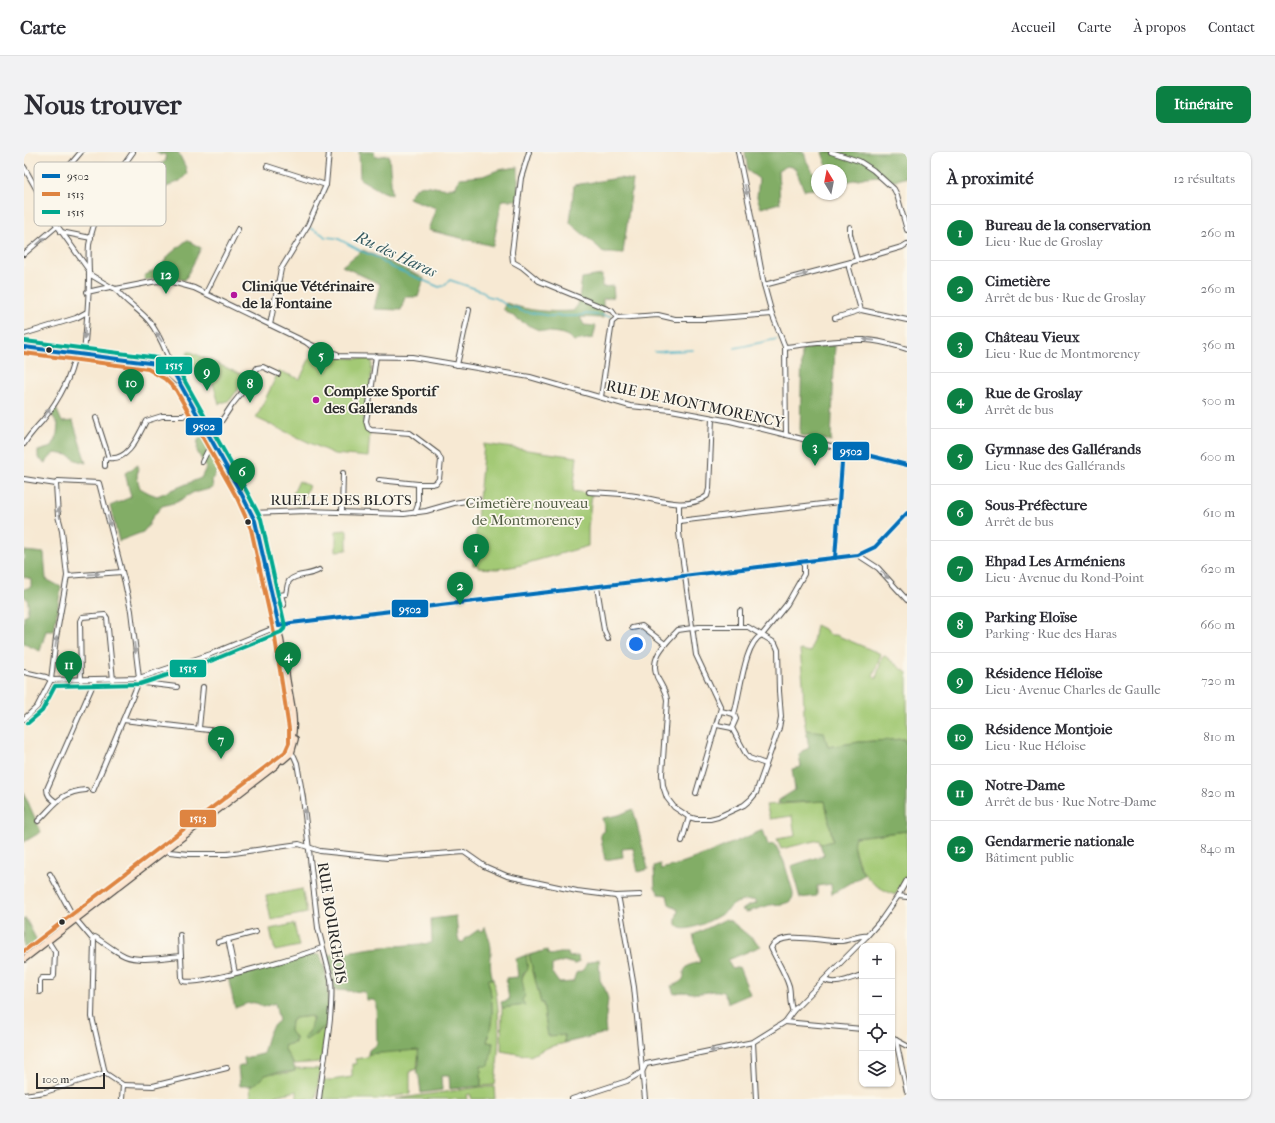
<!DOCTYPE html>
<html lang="fr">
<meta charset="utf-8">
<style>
body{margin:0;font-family:"IM FELL French Canon",serif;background:#f2f2f3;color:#2b2b33}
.controls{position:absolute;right:12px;bottom:12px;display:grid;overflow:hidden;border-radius:8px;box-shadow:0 1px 3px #0004}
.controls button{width:36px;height:36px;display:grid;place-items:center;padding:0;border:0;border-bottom:1px solid #e1e1e2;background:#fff;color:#2b2b33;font:20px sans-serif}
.compass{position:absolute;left:787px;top:12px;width:36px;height:36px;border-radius:50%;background:#fff;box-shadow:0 1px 3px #0004;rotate:350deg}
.scale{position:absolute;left:12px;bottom:10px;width:69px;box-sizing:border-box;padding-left:4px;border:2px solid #2b2b2b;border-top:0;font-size:11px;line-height:14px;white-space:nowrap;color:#2b2b2b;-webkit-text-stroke:3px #fbf7ec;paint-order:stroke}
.you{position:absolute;left:612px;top:492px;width:14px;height:14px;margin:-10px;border:3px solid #fff;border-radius:50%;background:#1a73e8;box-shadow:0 0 0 6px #1a73e833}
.badge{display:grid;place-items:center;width:26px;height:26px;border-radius:50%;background:#0b8043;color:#fff;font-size:13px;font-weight:700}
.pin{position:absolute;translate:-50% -33px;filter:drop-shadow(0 1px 2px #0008)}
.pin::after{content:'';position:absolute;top:21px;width:14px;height:12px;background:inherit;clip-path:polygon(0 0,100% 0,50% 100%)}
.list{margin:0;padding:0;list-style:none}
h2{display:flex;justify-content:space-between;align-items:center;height:52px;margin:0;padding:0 16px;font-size:17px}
h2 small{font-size:13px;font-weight:400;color:#7c7c81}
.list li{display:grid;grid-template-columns:26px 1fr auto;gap:12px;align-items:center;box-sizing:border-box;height:56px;padding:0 16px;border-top:1px solid #e1e1e2}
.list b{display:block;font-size:15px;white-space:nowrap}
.list p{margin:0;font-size:13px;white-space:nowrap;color:#7c7c81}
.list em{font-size:13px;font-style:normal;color:#7c7c81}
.icon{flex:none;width:22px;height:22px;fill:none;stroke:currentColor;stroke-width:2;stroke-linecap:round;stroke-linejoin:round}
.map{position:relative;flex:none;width:883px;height:947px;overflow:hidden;border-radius:8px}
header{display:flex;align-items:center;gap:24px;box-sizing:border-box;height:56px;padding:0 20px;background:#fff;border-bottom:1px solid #e1e1e2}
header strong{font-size:19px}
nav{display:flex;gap:22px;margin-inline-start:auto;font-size:14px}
.intro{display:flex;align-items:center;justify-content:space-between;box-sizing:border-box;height:96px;padding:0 24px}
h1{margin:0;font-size:28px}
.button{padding:10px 18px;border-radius:8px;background:#0b8043;color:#fff;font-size:14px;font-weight:700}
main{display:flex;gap:24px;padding:0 24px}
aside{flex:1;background:#fff;border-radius:8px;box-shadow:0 1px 3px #0004}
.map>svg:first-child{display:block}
</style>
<header>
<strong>Carte</strong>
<nav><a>Accueil</a><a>Carte</a><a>À propos</a><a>Contact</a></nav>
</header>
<div class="intro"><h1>Nous trouver</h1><a class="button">Itinéraire</a></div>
<main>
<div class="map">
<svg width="883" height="947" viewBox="0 0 883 947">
<rect width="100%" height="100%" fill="#fbf7ec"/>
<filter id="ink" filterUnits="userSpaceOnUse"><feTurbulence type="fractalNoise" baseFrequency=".025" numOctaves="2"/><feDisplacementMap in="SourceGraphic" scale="8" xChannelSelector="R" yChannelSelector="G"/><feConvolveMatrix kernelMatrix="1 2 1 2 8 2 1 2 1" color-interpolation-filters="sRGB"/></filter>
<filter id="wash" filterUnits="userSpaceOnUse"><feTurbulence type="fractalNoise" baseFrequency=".012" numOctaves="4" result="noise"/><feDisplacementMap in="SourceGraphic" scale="16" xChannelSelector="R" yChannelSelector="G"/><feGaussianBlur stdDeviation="0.9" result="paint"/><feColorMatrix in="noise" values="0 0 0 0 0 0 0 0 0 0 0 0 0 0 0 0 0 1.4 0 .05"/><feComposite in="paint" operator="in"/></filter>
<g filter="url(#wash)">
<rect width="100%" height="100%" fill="#f7e9d3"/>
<g fill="#a3c974" stroke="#677a50">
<polygon points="163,200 167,200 223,225 206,248 195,252 189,231 183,233 182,229 181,229 176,216 170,218"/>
<path d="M288,201L301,205L348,207C348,217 347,227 346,236C344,248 336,266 342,277L346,279L344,305L310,302L232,266L255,219L276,227Z"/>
<polygon points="460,292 553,305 549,339 568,342 564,376 564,394 493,414 473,417 454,416 454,413 449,413"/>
<polygon points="275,329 285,334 275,355 265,350"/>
<polygon points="323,378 323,398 312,399 312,379"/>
<polygon points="792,473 802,478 804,482 807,483 812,483 857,502 849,524 852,527 858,505 861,504 883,521 883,594 880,587 835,590 804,595 800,581 782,578 780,566 779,530 776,498 787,500"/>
<polygon points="801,649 809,689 796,692 795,688 757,697 753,687 771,684 768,664 746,667 742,653"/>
<path d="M883,679V722L871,743C848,733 840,727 832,703C830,696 828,691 831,685Z"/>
<polygon points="278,737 283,761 247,768 242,744"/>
<polygon points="270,772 275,794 251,799 246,777"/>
<path d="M502,803H505L517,851H519L524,884L540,882L541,891L525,895L506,904L477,899L478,856L500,853C495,846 495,825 502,820Z"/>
<path d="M465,827H469C478,862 475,897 471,933L457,934V914L467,898L469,891L463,890C469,871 470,849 464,829Z"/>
<path d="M287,864C290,871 287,877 283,883H291L302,874L297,910L270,912L263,902L260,893L271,891V886L266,879L267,869L271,866Z"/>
<polygon points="395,897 393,917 386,919 386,942 353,947 296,947 300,929 328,925 328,912 333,912 331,907 343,905 344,902"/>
<polygon points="271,916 296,917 292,947 273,947 273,939 250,944 246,947 227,947 226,934 234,930 239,923 249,921 264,921 271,919"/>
<polygon points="457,935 470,935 471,947 448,947 446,942 443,943 444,947 371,947"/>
</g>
<g fill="#82ad66" stroke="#566c48">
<polygon points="132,0 154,0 162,16 163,22 156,29 138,37 124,25 126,17 142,9 141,2 136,3"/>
<polygon points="335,0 350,0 351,5 365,3 368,43 355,38 336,27"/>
<polygon points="721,0 780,0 782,8 790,22 791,37 780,38 771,16 763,14 754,19 756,51 737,56 733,45 735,27 724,19"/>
<polygon points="798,0 883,0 883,25 865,30 857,24 843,25 817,31 817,18 804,18"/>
<path d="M494,15V48H478L469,94L404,78L412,56L384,46C396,28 399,34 417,36C422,37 427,36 432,35L435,26L459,24L474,18Z"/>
<polygon points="595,26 609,28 599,101 580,101 573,94 546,71 550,33"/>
<polygon points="163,88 177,96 161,128 143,125 121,128 120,124 137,114 145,103"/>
<polygon points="339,98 400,126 394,145 381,145 377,158 350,157 356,132 318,114"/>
<path d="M578,123V135L589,134L590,145L579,147V166L556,165L560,173L572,174L569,186L550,189C540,178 528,182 515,178C502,173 490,165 479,157L482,151C508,160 522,160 549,159L554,153L558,126Z"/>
<polygon points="811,193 807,289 776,283 778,197"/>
<polygon points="32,256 38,270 49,269 62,311 52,308 44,303 30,301 21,311 14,306 14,299 28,295 33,282 34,272 27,262"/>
<polygon points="179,284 196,315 188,328 189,336 174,340 170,340 153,350 138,354 128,366 125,373 119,380 95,389 86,354 107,345 101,321 114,313 113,326 116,336 125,341 133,344 177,326 182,316 173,299 174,288"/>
<path d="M0,399L20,401L22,427L37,435L30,479H22L16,499L0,492V464L3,462C4,456 6,448 0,444V437L7,435V427L0,425Z"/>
<path d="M782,578L800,580L804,595L835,590L880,587L883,594V679L831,685C826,696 835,713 840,723L808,742L807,732L793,734V744L776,746L767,714L800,703L796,692L809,689L801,649L754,651L755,648L771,638L768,617L777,615L775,603L778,599L785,596Z"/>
<polygon points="0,641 17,680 0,690"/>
<polygon points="609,657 624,717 614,720 609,696 598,697 599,705 581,708 576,681 581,679 578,666 595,663"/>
<path d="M739,678L744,693L751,692L760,710L769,740V744L768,747L765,750L759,752L746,753L723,760L718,758L724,754L733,751L730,748C724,748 717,749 712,751C708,753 705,757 702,759C694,765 658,786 652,772C651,768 654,761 654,757L645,752L643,743L635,742L631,735L630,714L636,712L637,717L649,714L682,702Z"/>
<path d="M432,764L434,786L436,790H440L441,787L454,778L459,779L461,775C463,782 467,790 467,797C467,808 465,816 469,827H465L464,829C470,849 469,871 463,890L469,891L465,914H457V934L426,937L425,924H417L418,938L397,941L395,924L392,921L395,912L394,898L344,902L345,898L353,892L352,850L349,848H342L341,840L310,838L308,819L304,803L348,796L408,791L407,767Z"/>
<polygon points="0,767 2,767 14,791 0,803"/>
<path d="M702,767L708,770L737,794L704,808L708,817L715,815L726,842L705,851L699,840C690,837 685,841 676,841C666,842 659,838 650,842L647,834C668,827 655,822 663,815C666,812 672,811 676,810L669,783Z"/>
<polygon points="523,798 524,802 527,803 535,801 544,801 545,805 554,804 555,810 551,812 540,809 528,813 528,821 535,831 549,830 552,821 559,818 563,811 575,807 576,828 581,837 584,847 581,873 582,881 541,891 540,883 524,884 519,851 517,851 505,803"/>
<path d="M290,802L296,803C306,828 305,848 302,874L282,888L279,886C289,879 284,876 289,868L288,864L271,866L267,869L266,879L271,886V890L260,894C263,905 270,909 271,919C262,921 252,919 242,923C238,924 238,926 235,929C229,934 223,934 216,934L214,915L221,913L220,906L239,902C243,890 243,876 255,869L251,851L239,855C230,847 222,852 211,856L204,825Z"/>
<polygon points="502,803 504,817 502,820 499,822 498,827 501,844 498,848 501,853 478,856 477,850 485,848 482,826 494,825 492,807"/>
</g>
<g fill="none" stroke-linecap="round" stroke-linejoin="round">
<g stroke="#46b1c4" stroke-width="1.5">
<polyline points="286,76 298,82 301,85 313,86 337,99 355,106 359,111 365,112 365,114 415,135 419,134 426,128 458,139 463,144 472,146 485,155 494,156 497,159 527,164 553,164 562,162 587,164"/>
<polyline points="711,196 753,187"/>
<polyline points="631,200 669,198"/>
</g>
</g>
</g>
<g filter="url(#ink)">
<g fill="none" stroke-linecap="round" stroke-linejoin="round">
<defs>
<g id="street">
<polyline points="505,0 497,26 488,100 489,110 498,115 515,129 588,159 593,166"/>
<polyline points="714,0 725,53 740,133 748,162 761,195 762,283"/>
<polyline points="807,0 835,9 849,18 870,37 873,43 883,78"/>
<polyline points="243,14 302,33"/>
<polyline points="0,15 32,72 64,117"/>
<polyline points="17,47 57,0"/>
<polyline points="826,75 826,82 833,108"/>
<polyline points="37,80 67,86"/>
<polyline points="883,92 878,95 827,110 825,113 825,116 837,158 883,168"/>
<polyline points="0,102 33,74"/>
<polyline points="65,122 87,135 92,137 133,129 148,130 170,136 296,197 313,202"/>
<polyline points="740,133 827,110"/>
<path d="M92,137C101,150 115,157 125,169C133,179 138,190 143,202C146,208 149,212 145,219"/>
<polyline points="63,140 86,135"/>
<polyline points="182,141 214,77"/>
<polyline points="811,166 837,158"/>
<polyline points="246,173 257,117 284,73 302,33 305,0"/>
<polyline points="0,182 52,166 63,160"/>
<polyline points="283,191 294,200 305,204 388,205 506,225 606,254 647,258 706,269 883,313"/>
<path d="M761,195C787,192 814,187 841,188C855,188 869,193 883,197"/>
<path d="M60,203C62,176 65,150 65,123C65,113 64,104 65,93C71,59 89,27 109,0"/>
<polyline points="352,204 347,240 342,269 344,276 347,278 386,281 414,302 417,308 415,327 412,331 408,332 394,332 394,353 391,361"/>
<polyline points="433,213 445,158"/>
<polyline points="577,245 588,170 593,166 634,163 651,167 682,167 748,162"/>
<path d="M72,266L85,306C105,309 114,284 122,269L138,264H159L170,257"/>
<polyline points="182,278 194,272"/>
<polyline points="184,282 192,277 208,253 220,238 233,216 239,215 254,222"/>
<path d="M0,292C5,283 12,276 19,268C34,249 47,226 51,202"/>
<polyline points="178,310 184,298 190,293"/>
<polyline points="81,314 81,307 85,306"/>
<polyline points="0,327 32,332 34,364 38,379 43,424 32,486 27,528 13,555 0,567"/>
<polyline points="355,328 394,332"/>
<polyline points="32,332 34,329 75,331 101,431 107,459 115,526 113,534 99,568 69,639"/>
<path d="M565,340C578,341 592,341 605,343C630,346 661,360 683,344L685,337L688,266"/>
<polyline points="655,352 655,381 672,503 697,556 672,641"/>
<polyline points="318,360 319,321"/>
<polyline points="227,361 282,359 380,362 402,359 430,351 454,347"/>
<polyline points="655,369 815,350"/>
<polyline points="834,403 854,416 883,448"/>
<polyline points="811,406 819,297"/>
<polyline points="43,424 98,420"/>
<polyline points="573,435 580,478 584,487"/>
<polyline points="257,443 260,453"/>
<path d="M249,444L262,442C263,438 263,433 265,429C272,421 287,424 295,418"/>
<polyline points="716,459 716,475"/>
<path d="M675,475H724L751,491L754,498L755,539L757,565L755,576L732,641L727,647L720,653L694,665L686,667H672L665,665L650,655L643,646L639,634L638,622L643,548C642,539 637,533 633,525C625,505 642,491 654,478Z"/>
<polyline points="608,476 618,474 641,492"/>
<polyline points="0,520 22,525 27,528 115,526 187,502 255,474 267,471 834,403 851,395 883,361"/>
<polyline points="115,526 120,531 153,535"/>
<polyline points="57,528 56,469 58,465 81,463 83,466 89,528"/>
<polyline points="697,559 710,562"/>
<polyline points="99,568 202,580"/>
<polyline points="693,573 708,576"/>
<polyline points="175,576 179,535"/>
<path d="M266,600L270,604L273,611L279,646L294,776L307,827C310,863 299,910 295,947"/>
<path d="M742,612L725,606L722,602L708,576L712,567L710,562C716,544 720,490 738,483L763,452L780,422V409"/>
<path d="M32,650C27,646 23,644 23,637L71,528"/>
<path d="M14,669C31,653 36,640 62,638"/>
<polyline points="658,689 665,665"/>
<polyline points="142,697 145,700 165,702 203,702 275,692 296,699 363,706 440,700 460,714 483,724 553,739 592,744 595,748 610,835 621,947"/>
<polyline points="26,722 49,764 70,789 68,865 81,921 99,933 98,947"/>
<polyline points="592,744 616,743"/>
<polyline points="874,744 883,745"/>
<path d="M156,783L158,826L159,829C174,835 278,803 298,796"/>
<path d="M69,787L71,785C81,791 90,799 101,804C115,810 141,805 157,804"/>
<polyline points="204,787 211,821"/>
<polyline points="194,790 232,780"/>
<path d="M801,828C812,834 827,826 838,823"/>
<polyline points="16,840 16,828 18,826 28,826 30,824 31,800 24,789"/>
<path d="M769,859C765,853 767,842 765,834C761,821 753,809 747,796C757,777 797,790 816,789C824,789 837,782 843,784"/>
<polyline points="761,870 838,877"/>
<polyline points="868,886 883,894"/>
<polyline points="872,888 883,940"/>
<polyline points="729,890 732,947"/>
<polyline points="99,933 129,934 203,916"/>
<polyline points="0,943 21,940 81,921"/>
<polyline points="548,947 603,929 618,920 622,912 729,890 761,870 769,859 843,784 858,767 874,744 883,728"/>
</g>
<g id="secondary">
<path d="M0,195L138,213L145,216L152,223L218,343L229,364L233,375C244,426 256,477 263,529C266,547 272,568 268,586C266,598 258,606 250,614"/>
<polyline points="131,213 145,222 153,229"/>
<polyline points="259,608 267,601 271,587"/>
<polyline points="0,807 252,613"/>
</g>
</defs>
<use href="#street" stroke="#4a4844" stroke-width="6"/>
<use href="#secondary" stroke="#4a4844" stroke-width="8"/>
<use href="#street" stroke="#fff" stroke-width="4"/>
<use href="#secondary" stroke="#fce5cf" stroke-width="5.5"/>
<defs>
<g id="bus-1">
<polyline points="0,195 133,212 142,214 150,221 218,343 231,369 255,474"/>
<polyline points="811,406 819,297 883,313"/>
<polyline points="255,474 267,471 834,403 851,395 883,361"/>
</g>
<polyline id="bus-2" points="0,201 124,217 141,227 152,238 213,346 227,377 251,486 265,577 265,591 261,600 0,799"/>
<polyline id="bus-3" points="1,189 134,206 145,209 154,217 223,340 237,367 261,474 260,477 257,480 189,508 116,532 31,534 18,559 4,571"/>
</defs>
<use href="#bus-1" stroke="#fbf7ec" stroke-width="7"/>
<use href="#bus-2" stroke="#fbf7ec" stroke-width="7"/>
<use href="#bus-3" stroke="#fbf7ec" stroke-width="7"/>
<use href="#bus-1" stroke="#006db8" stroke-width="4"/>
<use href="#bus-2" stroke="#de8441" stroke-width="4"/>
<use href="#bus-3" stroke="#00a88f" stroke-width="4"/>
</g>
<defs><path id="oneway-solid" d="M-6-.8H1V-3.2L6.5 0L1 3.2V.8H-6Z"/></defs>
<g fill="#a0a0a0">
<use href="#oneway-solid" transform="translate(722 38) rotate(78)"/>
<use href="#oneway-solid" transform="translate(17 89) rotate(-41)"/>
<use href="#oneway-solid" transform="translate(778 123) rotate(-15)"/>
<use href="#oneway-solid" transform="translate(61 181) rotate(94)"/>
<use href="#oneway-solid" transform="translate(135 185) rotate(-121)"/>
<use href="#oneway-solid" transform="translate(845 188) rotate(-174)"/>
<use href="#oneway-solid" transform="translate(23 261) rotate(-56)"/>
<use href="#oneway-solid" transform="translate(35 361) rotate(-98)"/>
<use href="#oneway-solid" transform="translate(85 369) rotate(75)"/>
<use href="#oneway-solid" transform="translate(70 422) rotate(-4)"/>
<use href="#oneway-solid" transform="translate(861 423) rotate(45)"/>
<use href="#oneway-solid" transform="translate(32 490) rotate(-82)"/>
<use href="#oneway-solid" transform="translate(111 496) rotate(83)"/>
<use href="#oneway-solid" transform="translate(281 662) rotate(-95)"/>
<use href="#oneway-solid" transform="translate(691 898) rotate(168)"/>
</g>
</g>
<g fill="#b5179e" stroke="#fbf7ec" stroke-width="1.5">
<circle cx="210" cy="143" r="4"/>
<circle cx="292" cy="248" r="4"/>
</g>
<g fill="#2b2b2b" stroke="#fbf7ec" stroke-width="1.5">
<circle cx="25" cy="198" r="3.5"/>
<circle cx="224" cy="370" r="3.5"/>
<circle cx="38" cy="770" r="3.5"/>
</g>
<g text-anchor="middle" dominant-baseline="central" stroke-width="3.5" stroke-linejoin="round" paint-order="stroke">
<g font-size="15" font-weight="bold" fill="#2b2b2b" stroke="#fbf7ec" text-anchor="start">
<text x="218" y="134">Clinique Vétérinaire<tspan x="218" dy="17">de la Fontaine</tspan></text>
<text x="300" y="239">Complexe Sportif<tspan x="300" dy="17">des Gallerands</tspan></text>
</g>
<g font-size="15" fill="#2b2b2b" stroke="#fbf7ec">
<text transform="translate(671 252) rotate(12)">RUE DE MONTMORENCY</text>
<text x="317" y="348">RUELLE DES BLOTS</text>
<text transform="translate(308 771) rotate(81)">RUE BOURGEOIS</text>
</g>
<g font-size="15" fill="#4f5a41" stroke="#fbf7ec">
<text x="503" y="351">Cimetière nouveau<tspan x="503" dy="17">de Montmorency</tspan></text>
</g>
<g font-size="16" font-style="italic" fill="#345a61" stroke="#fbf7ec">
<text transform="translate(372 102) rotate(25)">Ru des Haras</text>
</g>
</g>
<rect x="10" y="10" width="132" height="64" rx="6" fill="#fbf7ec" stroke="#bdbab2" stroke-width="1"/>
<rect x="18" y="22" width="18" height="4" fill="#006db8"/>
<rect x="18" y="40" width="18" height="4" fill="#de8441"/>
<rect x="18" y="58" width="18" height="4" fill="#00a88f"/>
<g font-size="11" fill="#2b2b2b">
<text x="43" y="28">9502</text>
<text x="43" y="46">1513</text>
<text x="43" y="64">1515</text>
</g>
<g stroke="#fbf7ec" stroke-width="1.5">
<rect x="131" y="204" width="38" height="19" rx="4" fill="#00a88f"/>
<rect x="161" y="265" width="38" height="19" rx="4" fill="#006db8"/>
<rect x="808" y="289" width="38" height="20" rx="4" fill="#006db8"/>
<rect x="367" y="447" width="38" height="19" rx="4" fill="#006db8"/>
<rect x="145" y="507" width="38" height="19" rx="4" fill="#00a88f"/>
<rect x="155" y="657" width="38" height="19" rx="4" fill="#de8441"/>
</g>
<g font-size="11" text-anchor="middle" font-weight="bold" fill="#fff">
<text x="150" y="217">1515</text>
<text x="180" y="278">9502</text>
<text x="827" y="303">9502</text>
<text x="386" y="461">9502</text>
<text x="164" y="520">1515</text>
<text x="174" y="670">1513</text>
</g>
</svg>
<div class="controls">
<button>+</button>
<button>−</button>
<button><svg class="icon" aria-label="locate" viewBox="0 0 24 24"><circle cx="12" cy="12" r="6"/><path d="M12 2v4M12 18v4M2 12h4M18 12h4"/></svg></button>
<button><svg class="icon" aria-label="layers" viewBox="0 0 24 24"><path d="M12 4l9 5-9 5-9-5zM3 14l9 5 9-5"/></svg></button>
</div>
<svg class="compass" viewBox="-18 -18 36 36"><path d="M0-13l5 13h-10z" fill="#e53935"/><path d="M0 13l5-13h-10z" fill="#7c7c81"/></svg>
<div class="scale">100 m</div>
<div class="you"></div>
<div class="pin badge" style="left:452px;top:415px">1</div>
<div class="pin badge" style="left:436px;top:453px">2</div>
<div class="pin badge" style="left:791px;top:314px">3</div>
<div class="pin badge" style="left:264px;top:523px">4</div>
<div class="pin badge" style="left:297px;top:223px">5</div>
<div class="pin badge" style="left:218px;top:339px">6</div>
<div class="pin badge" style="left:197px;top:607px">7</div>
<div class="pin badge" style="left:226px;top:251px">8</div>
<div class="pin badge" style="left:183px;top:239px">9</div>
<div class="pin badge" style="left:107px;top:250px">10</div>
<div class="pin badge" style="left:45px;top:532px">11</div>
<div class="pin badge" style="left:142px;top:142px">12</div>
</div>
<aside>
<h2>À proximité<small>12 résultats</small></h2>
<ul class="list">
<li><span class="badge">1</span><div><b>Bureau de la conservation</b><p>Lieu · Rue de Groslay</p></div><em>260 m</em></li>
<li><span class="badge">2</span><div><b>Cimetière</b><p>Arrêt de bus · Rue de Groslay</p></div><em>260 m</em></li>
<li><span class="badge">3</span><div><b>Château Vieux</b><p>Lieu · Rue de Montmorency</p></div><em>360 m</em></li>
<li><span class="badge">4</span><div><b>Rue de Groslay</b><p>Arrêt de bus</p></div><em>500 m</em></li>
<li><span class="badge">5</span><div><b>Gymnase des Gallérands</b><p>Lieu · Rue des Gallérands</p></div><em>600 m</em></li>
<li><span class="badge">6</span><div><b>Sous-Préfecture</b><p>Arrêt de bus</p></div><em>610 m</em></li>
<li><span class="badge">7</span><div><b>Ehpad Les Arméniens</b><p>Lieu · Avenue du Rond-Point</p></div><em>620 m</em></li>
<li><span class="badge">8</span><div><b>Parking Eloïse</b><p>Parking · Rue des Haras</p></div><em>660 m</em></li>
<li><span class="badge">9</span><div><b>Résidence Héloïse</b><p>Lieu · Avenue Charles de Gaulle</p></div><em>720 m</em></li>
<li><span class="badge">10</span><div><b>Résidence Montjoie</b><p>Lieu · Rue Héloise</p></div><em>810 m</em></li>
<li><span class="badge">11</span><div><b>Notre-Dame</b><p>Arrêt de bus · Rue Notre-Dame</p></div><em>820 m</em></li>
<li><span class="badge">12</span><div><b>Gendarmerie nationale</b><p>Bâtiment public</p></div><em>840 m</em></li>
</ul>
</aside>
</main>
